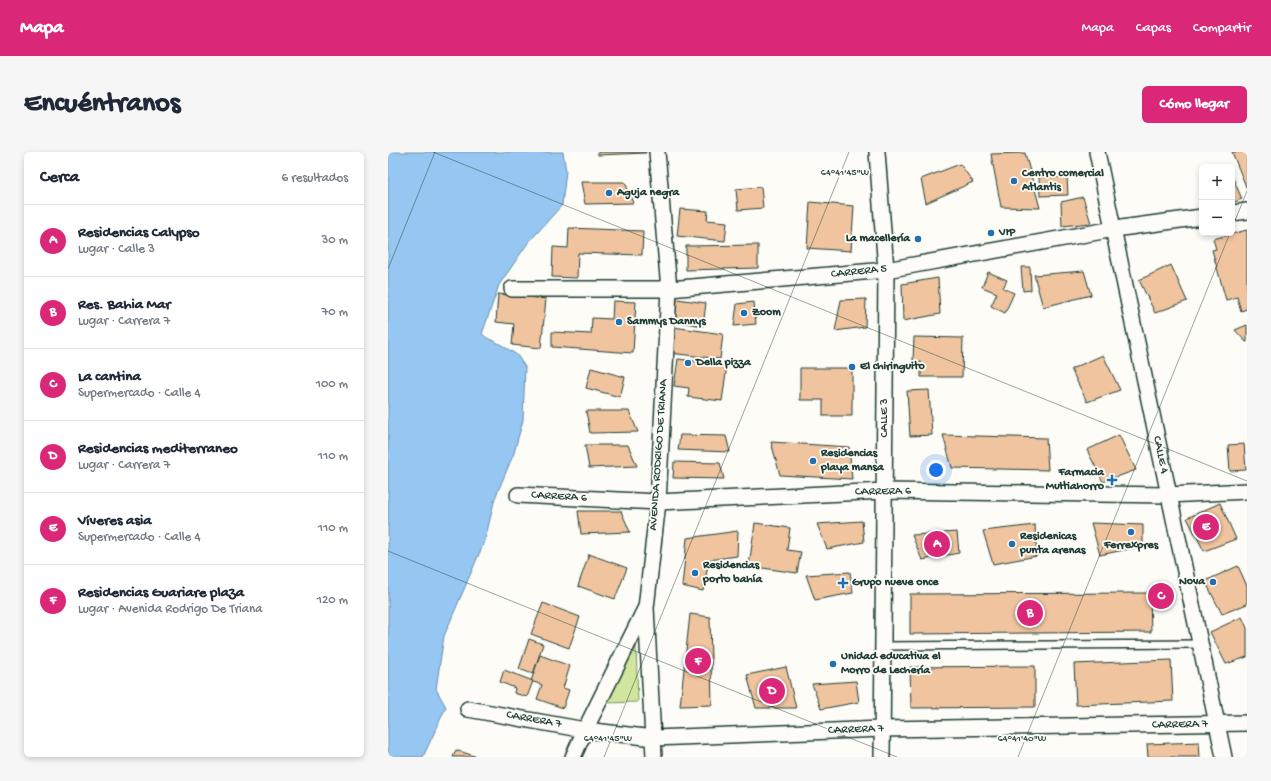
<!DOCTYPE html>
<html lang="es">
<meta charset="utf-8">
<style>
body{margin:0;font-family:"Gochi Hand",sans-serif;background:#f6f6f7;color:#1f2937}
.controls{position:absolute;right:12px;top:12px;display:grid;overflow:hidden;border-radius:6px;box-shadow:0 2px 6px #0003}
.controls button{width:36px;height:36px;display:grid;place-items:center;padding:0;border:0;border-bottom:1px solid #e0e1e3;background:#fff;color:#1f2937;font:20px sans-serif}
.you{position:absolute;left:548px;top:318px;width:14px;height:14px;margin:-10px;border:3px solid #fff;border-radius:50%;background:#1a73e8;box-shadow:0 0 0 6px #1a73e833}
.badge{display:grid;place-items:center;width:26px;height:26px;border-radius:50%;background:#db2777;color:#fff;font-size:13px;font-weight:700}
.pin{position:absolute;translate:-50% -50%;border:2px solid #fff;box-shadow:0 1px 4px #0006}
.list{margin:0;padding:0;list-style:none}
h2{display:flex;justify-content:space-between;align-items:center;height:52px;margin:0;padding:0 16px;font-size:17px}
h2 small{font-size:13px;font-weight:400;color:#747a83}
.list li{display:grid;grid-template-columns:26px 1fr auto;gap:12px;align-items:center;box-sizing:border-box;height:72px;padding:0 16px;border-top:1px solid #e0e1e3}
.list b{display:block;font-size:15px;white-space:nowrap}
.list p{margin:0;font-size:13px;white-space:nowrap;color:#747a83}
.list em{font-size:13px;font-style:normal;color:#747a83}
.map{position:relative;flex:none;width:859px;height:605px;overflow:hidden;border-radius:6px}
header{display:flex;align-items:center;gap:24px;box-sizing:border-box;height:56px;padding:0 20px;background:#db2777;color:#fff}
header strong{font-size:19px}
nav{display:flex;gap:22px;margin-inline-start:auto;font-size:14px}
.intro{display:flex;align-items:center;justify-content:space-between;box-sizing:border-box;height:96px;padding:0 24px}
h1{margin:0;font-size:28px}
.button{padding:10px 18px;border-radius:6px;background:#db2777;color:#fff;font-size:14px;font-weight:700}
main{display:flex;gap:24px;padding:0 24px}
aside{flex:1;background:#fff;border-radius:6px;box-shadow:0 2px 6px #0003}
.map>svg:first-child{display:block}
</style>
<header>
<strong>Mapa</strong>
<nav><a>Mapa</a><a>Capas</a><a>Compartir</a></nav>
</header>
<div class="intro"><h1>Encuéntranos</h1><a class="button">Cómo llegar</a></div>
<main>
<aside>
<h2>Cerca<small>6 resultados</small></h2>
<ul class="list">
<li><span class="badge">A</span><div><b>Residencias Calypso</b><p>Lugar · Calle 3</p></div><em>30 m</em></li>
<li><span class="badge">B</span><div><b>Res. Bahia Mar</b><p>Lugar · Carrera 7</p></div><em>70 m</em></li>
<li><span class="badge">C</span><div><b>La cantina</b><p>Supermercado · Calle 4</p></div><em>100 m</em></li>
<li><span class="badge">D</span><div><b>Residencias mediterraneo</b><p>Lugar · Carrera 7</p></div><em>110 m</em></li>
<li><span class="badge">E</span><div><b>Víveres asia</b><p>Supermercado · Calle 4</p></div><em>110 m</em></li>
<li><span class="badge">F</span><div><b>Residencias Guariare plaza</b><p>Lugar · Avenida Rodrigo De Triana</p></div><em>120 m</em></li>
</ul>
</aside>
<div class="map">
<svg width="859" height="605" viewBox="0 0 859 605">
<rect width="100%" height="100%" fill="#fdfcf7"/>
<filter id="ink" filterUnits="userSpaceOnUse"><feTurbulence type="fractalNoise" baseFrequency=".025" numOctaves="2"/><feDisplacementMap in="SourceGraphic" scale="8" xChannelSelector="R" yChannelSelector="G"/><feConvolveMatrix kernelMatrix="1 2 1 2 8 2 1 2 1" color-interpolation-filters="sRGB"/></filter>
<g filter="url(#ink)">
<polygon fill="#cfe69c" stroke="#779268" points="248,494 250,550 219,551"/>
<polygon fill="#96c6f2" stroke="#668fa6" points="0,0 175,0 178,19 174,53 140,91 111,133 94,182 99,186 112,192 129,203 137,215 135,268 126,301 107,346 97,388 56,484 48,537 58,555 35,605 0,605"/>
<g fill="#f0c49f" stroke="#1f3d34">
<polygon points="210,0 258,0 258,1 210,3"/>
<polygon points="844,0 859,0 859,37"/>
<polygon points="637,1 652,56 613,55 603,2"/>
<polygon points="572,12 585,30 538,51 533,27"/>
<polygon points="844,24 854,47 844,51"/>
<polygon points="651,25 679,25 680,43 652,44"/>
<polygon points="193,30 237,30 245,51 197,52"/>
<polygon points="373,35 375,56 350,58 348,37"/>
<polygon points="695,45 703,71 674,74 673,50"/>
<polygon points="422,50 466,54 463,99 419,96"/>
<polygon points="292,57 320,59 319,68 339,70 337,89 289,84"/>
<polygon points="181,76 255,79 254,103 190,101 189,126 164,125 165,95 180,96"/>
<polygon points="859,78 859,157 853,159 849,145 838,148 824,98 828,97 825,87"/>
<polygon points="370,93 370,116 298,118 298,94"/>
<polygon points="783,113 799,149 767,161 751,128"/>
<polygon points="633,115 642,115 643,138 635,139"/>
<polygon points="696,119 703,143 655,155 646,123"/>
<polygon points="600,120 619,128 615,136 626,141 617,161 603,154 609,141 594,135"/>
<polygon points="550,126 552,162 515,169 514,132"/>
<polygon points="110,142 158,147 153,196 124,193 126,172 108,170"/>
<polygon points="289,147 318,151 315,174 286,169"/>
<polygon points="478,147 477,175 447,179 453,148"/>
<polygon points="225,149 248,150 245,201 164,195 164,180 203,182 204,166 224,167"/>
<polygon points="366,150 368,172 346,174 349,152"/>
<polygon points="859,173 859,190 858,190 847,178"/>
<polygon points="285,175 335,182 332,207 282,201"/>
<polygon points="526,185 575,186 574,225 533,225 533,210 525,210"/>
<polygon points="715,203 732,238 699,250 683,217"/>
<polygon points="290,207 339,213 334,249 300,245 301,236 286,234"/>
<polygon points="203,216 237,225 232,245 198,236"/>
<polygon points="412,216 464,216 464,264 435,264 435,248 412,248"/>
<polygon points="541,238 544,283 522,284 519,239"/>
<polygon points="198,259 241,259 250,280 202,281"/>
<polygon points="292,283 338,284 342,300 290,298"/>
<polygon points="555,283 658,286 660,318 564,316"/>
<polygon points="731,283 748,318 715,330 699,298"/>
<polygon points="383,290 461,295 464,327 392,323"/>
<polygon points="856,292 858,318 842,319 840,293"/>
<polygon points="197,293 240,293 249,314 201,316"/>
<polygon points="286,310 332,311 336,327 285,326"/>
<polygon points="832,351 848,387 816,399 799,366"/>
<polygon points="190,359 233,359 242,380 193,382"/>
<polygon points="474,369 476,390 439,397 429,372"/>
<polygon points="367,371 402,376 399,398 413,400 409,421 361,414"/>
<polygon points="703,371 755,373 755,394 712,403"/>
<polygon points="647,373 649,404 605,412 595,379"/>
<polygon points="350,379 349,404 321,408 315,439 294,434 299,386"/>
<polygon points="569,380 571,401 534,408 524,383"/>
<polygon points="201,402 239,416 227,447 190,434"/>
<polygon points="850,414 859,434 859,452 834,462 817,429"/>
<polygon points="462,420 465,441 427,448 418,423"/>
<polygon points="762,441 763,480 522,482 522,442"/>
<polygon points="155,451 192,465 181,496 143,482"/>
<polygon points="302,462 322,465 324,553 292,554"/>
<polygon points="854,465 859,476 859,505 838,512 822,480"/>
<polygon points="141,487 155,492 145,522 131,517"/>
<polygon points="152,503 182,514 175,536 181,538 175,556 149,547 154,533 143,529"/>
<polygon points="783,508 785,549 688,553 686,512"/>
<polygon points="647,514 647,555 523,556 522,515"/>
<polygon points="398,515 408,556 368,556 359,523"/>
<polygon points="116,518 145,529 139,545 126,541 127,536 112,530"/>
<polygon points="468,529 471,550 433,557 424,532"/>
<polygon points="811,590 812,605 760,605 759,592"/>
<polygon points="68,598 89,605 65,605"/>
</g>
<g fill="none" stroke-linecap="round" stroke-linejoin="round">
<defs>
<polyline id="lane" points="495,494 813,492"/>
<g id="street">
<polyline points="489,0 498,118 494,605"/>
<polyline points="709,0 836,605"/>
<polyline points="844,61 859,59"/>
<polyline points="124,137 281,137 498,118 726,77 814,65"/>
<polyline points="130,343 270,350 497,339 780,343 859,339"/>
<polyline points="80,557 197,578 266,586 494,577 859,571"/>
<polyline points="185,605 197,578 257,457"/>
<polyline points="266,605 258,456 270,350 281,137 269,0"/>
</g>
</defs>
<use href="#lane" stroke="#1f3d34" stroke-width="10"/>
<use href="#street" stroke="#1f3d34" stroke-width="18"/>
<use href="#lane" stroke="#fdfcf7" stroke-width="7"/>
<use href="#street" stroke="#fdfcf7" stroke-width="15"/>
</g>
</g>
<path fill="none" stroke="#1f3d34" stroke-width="1" stroke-opacity="0.45" d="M45,0L859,329M844,76L859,39M0,117L47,0M0,399L509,605M216,605L461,0M630,605L842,81"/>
<g fill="#1f6fb2" stroke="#fdfcf7" stroke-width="1.5">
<circle cx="626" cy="29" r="4"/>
<circle cx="221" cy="41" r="4"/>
<circle cx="603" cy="81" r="4"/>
<circle cx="530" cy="87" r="4"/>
<circle cx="356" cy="161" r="4"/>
<circle cx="231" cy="170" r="4"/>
<circle cx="300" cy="211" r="4"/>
<circle cx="464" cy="215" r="4"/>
<circle cx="425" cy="309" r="4"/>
<path d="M722 322h4v4h4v4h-4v4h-4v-4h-4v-4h4z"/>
<circle cx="743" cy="380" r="4"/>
<circle cx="624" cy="392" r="4"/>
<circle cx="307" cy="421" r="4"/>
<circle cx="825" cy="430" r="4"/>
<path d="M453 425h4v4h4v4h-4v4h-4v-4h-4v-4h4z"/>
<circle cx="445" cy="512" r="4"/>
</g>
<g text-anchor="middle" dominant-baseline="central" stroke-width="3.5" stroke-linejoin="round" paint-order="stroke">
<g font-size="12" font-weight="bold" fill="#1f3d34" stroke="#fdfcf7" text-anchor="start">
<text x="634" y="22">Centro comercial<tspan x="634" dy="14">Atlantis</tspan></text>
<text x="229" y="41">Aguja negra</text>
<text x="611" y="81">VIP</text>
<text x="522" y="87" text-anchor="end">La macellería</text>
<text x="364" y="161">Zoom</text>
<text x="239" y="170">Sammys Dannys</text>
<text x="308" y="211">Della pizza</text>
<text x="472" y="215">El chiringuito</text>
<text x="433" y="302">Residencias<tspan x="433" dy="14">playa mansa</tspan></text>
<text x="716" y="321" text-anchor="end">Farmacia<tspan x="716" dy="14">Multiahorro</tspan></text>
<text x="632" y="385">Residenicas<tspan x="632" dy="14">punta arenas</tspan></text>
<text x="743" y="394" text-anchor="middle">Ferrexpres</text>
<text x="315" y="414">Residencias<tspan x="315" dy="14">porto bahía</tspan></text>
<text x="817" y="430" text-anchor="end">Nova</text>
<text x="464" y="431">Grupo nueve once</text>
<text x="453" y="505">Unidad educativa el<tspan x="453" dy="14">Morro de Lechería</tspan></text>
</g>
<g font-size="12" fill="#1f3d34" stroke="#fdfcf7">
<text transform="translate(471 120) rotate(-6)">CARRERA 5</text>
<text transform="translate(497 266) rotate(-90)">CALLE 3</text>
<text transform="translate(271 303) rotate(-86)">AVENIDA RODRIGO DE TRIANA</text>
<text transform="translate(772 303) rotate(78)">CALLE 4</text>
<text transform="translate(495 340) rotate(-1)">CARRERA 6</text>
<text transform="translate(171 345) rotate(3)">CARRERA 6</text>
<text transform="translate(146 568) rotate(10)">CARRERA 7</text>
<text transform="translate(792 573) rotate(-1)">CARRERA 7</text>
<text transform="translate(468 578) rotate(-2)">CARRERA 7</text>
</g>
</g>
<g font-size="10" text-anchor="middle" fill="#1f3d34" stroke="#fdfcf7" stroke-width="3.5" stroke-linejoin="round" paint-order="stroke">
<text x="457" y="23">64°41'45"W</text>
<text x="220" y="589">64°41'45"W</text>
<text x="634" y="589">64°41'40"W</text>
</g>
</svg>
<div class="controls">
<button>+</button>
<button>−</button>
</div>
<div class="you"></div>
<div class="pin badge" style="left:549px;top:392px">A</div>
<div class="pin badge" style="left:642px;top:461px">B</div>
<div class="pin badge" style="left:773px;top:444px">C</div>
<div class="pin badge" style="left:384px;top:539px">D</div>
<div class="pin badge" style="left:818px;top:375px">E</div>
<div class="pin badge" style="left:310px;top:509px">F</div>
</div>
</main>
